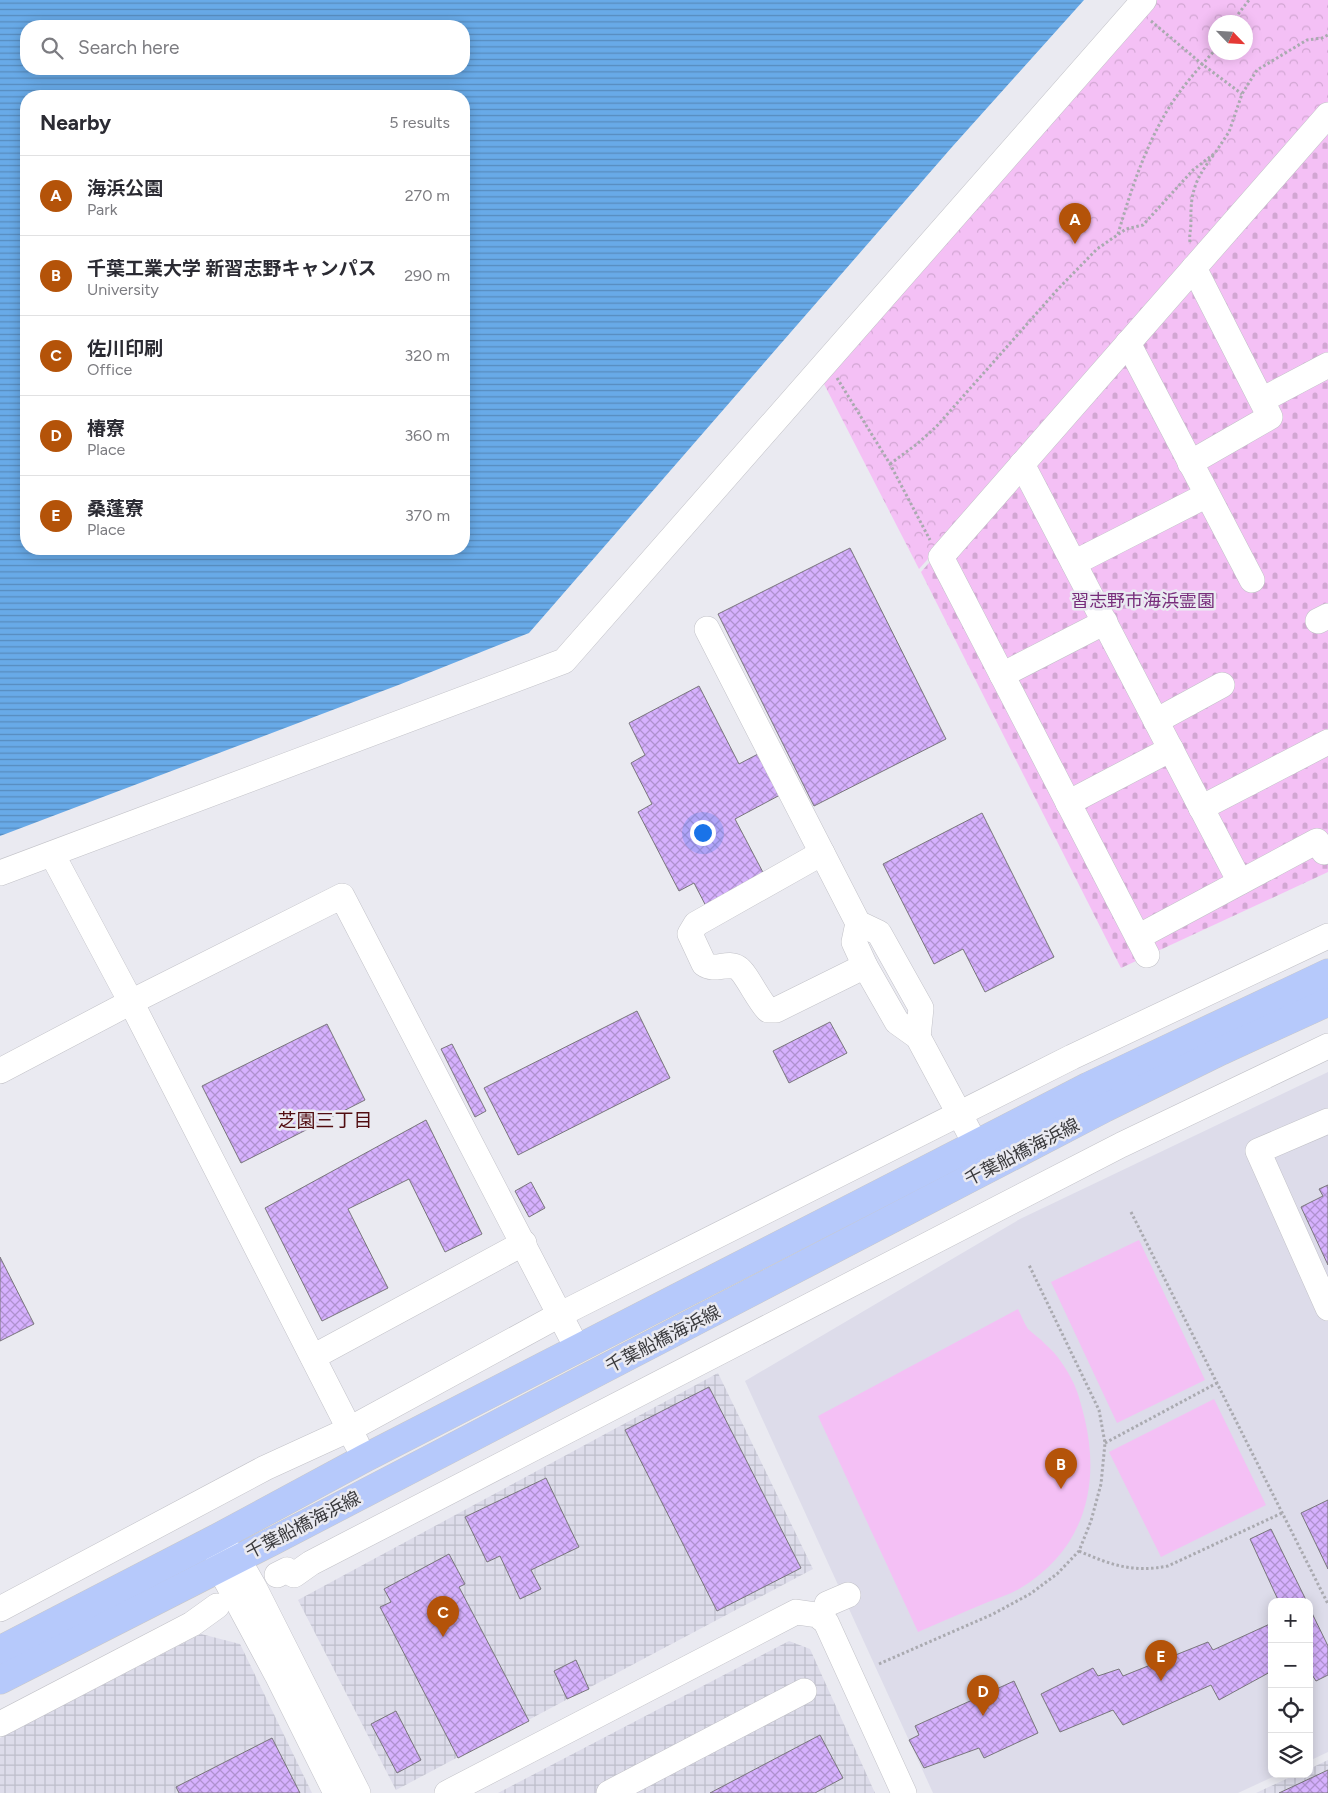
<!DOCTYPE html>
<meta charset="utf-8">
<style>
body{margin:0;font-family:Figtree,"Noto Sans JP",sans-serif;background:#f2f2f3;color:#2b2b33}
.controls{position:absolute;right:15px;bottom:15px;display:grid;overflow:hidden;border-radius:10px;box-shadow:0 2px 12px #0003}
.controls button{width:45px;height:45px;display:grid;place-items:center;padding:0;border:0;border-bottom:1px solid #e1e1e2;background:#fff;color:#2b2b33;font:25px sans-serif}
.compass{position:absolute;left:1208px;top:15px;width:45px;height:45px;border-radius:50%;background:#fff;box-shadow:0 2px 12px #0003;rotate:115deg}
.you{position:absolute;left:702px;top:832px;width:18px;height:18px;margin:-12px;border:4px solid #fff;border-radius:50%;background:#1a73e8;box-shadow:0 0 0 8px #1a73e833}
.badge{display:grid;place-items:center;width:32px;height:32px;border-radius:50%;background:#b45309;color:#fff;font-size:16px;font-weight:700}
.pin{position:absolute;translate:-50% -41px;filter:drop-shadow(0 1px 2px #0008)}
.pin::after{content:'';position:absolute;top:26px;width:18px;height:15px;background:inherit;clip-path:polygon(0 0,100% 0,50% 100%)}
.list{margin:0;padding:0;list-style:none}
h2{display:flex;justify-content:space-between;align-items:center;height:65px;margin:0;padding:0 20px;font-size:21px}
h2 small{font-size:16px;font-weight:400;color:#7c7c81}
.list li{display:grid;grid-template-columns:32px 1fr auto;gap:15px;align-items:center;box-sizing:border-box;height:80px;padding:0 20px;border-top:1px solid #e1e1e2}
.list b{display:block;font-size:19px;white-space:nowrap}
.list p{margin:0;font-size:16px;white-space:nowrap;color:#7c7c81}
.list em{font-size:16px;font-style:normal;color:#7c7c81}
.icon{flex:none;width:28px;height:28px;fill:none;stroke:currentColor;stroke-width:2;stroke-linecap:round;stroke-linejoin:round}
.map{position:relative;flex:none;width:1328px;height:1793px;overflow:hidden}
.search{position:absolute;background:#fff;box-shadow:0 2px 12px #0003;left:20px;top:20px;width:450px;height:55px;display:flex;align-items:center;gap:12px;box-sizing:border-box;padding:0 18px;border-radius:20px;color:#7c7c81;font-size:19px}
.panel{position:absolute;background:#fff;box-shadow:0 2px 12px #0003;left:20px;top:90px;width:450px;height:465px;border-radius:20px}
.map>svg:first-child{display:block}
</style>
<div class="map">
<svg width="1328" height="1793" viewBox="0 0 1328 1793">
<defs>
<pattern id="industrial-grid" width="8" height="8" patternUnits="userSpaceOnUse" patternTransform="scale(1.25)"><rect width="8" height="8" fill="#dddcea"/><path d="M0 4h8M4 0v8" fill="none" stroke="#bebeca"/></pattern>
<pattern id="cemetery-stones" width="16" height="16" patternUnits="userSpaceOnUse" patternTransform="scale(1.25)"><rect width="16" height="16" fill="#f4c0f5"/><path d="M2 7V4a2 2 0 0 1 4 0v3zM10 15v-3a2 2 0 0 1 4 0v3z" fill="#d2a6d3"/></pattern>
<pattern id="park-crowns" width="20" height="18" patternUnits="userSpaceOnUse" patternTransform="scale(1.25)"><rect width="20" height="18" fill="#f4c0f5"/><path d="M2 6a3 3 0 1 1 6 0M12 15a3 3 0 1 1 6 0" fill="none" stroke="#d2a6d3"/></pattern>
<pattern id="water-rules" width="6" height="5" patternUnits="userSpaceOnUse" patternTransform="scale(1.25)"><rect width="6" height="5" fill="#68aae8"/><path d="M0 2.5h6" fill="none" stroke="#578bbd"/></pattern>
<pattern id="building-cross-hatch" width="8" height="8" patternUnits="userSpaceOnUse" patternTransform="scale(1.25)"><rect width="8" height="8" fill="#d6b1fe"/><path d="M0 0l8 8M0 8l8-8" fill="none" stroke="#af91cf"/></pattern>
</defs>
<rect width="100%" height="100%" fill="#eaeaf1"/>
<polygon fill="#dddcea" points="1328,1072 1328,1752 1309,1761 1309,1602 1272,1602 1272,1774 1279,1774 1238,1793 933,1793 745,1381 1020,1219"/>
<g fill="url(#industrial-grid)">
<polygon points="718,1373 813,1569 396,1790 298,1600"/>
<polygon points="201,1634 240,1644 312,1793 0,1793 0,1738"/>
<polygon points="789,1641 810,1649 875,1793 498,1793"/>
<polygon points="1328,1760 1328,1793 1256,1793 1297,1774 1309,1774 1309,1769"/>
</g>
<polygon fill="url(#cemetery-stones)" points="1328,111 1328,872 1121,968 921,572"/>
<path fill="url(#park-crowns)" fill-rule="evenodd" d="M1157,0H1328V109L919,569L822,380ZM1216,22H1246V52H1216Z"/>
<g fill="#f4c0f5">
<polygon points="1139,1240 1205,1380 1117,1423 1051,1282"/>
<path d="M1018,1309C1021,1315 1024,1323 1028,1329C1033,1334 1040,1338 1045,1344C1057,1354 1067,1369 1074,1384C1079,1395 1082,1408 1085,1420C1101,1489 1082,1552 1019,1589C1009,1595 998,1598 988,1602C964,1612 941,1622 918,1632L818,1416Z"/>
<polygon points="1214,1399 1266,1505 1161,1557 1109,1452"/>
</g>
<path fill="url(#water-rules)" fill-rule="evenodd" d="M0,0H1084L952,147L529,633L401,684L0,836ZM26,26H464V69H26ZM26,96H464V549H26Z"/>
<g fill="url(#building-cross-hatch)" stroke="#79767c">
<polygon points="850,548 946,739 814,806 718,614"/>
<polygon points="699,686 739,764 758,754 780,795 735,819 767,880 708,910 694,883 679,891 638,812 652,804 631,763 645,755 629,723"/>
<polygon points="982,813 1054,957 985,992 963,949 934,964 883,864"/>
<polygon points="637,1011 670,1078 518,1155 484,1088"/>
<polygon points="830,1022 847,1053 789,1083 773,1051"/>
<polygon points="327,1024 365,1100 241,1163 202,1086"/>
<polygon points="452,1044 486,1111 475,1117 441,1049"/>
<polygon points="426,1120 482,1234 445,1252 409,1179 348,1209 388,1288 322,1321 265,1208"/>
<polygon points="531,1182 545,1208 529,1217 515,1191"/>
<polygon points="1328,1185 1328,1265 1301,1207 1323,1196 1319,1189"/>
<polygon points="0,1257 34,1324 0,1341"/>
<polygon points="709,1387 801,1568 717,1611 625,1430"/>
<polygon points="546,1478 579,1547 531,1570 541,1589 520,1599 500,1556 487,1562 465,1517"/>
<polygon points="1328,1500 1328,1569 1301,1513"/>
<polygon points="1271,1529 1307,1602 1279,1602 1250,1539"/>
<polygon points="449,1554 465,1584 459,1587 529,1721 458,1758 380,1607 391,1602 384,1589"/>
<polygon points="1309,1607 1328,1646 1328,1675 1316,1681 1309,1670"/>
<polygon points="1272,1623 1272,1671 1219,1700 1211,1685 1123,1725 1113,1710 1060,1732 1041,1694 1093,1668 1098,1676 1119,1669 1123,1676 1208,1642 1213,1650"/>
<polygon points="576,1660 589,1689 567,1699 554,1671"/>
<polygon points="1014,1681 1038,1733 984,1758 979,1748 924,1768 909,1740 919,1735 915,1726"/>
<polygon points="396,1711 421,1760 397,1773 371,1724"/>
<polygon points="820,1735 843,1778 815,1793 710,1793"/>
<polygon points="272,1738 300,1793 179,1793 176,1787"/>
<polygon points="1328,1770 1328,1793 1279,1793"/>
</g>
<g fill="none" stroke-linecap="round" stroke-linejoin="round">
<defs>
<g id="minor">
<polyline points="1128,343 1252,580"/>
<polyline points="1262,400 1328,365"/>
<polyline points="1190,463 1270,417 1194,268"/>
<polyline points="1022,464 1240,882"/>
<polyline points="1074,563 1207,495"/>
<polyline points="1318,621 1328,616"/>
<polyline points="707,629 858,923 879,933 921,1008 918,1037"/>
<polyline points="1002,675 1105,622"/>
<polyline points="1156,721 1222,685"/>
<polyline points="1068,803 1171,749"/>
<polyline points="1201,808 1328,742"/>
<path d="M822,853L696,924L690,934L704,964C715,972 727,961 738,968C746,973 758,1000 768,1010H776L865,966"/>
<polyline points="52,854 131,1002 357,1444"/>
<polyline points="0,873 564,661 1144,0"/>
<polyline points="858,923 854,942 865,966 897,1022 918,1037 976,1145"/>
<polyline points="1138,937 1317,841 1324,852 1328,850"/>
<polyline points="1147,955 941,557 1328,115"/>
<polyline points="0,1071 131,1002 342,896 577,1348"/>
<polyline points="1328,1121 1258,1151 1328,1308"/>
<polyline points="313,1357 524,1243"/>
<polyline points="223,1546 238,1559 254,1587 358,1793"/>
<polyline points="217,1549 220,1569 277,1675 336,1793"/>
<polyline points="277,1575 287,1570 294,1575 311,1563 1121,1145 1328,1046"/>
<polyline points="827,1604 848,1595"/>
<polyline points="0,1609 265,1468 348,1430 561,1314 1072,1057 1328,936"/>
<polyline points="0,1724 192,1624 217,1606"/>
<polyline points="447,1793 796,1612 817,1615 826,1622 904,1793"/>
<polyline points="609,1793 804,1691"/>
</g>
<g id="major">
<polyline points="0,1650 215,1539 365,1458 1089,1086 1328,973"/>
<polyline points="0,1680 271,1542 1105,1108 1221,1051 1328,1002"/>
</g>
</defs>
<use href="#minor" stroke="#c2c2c8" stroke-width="26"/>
<use href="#major" stroke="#c8c8c9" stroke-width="29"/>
<g stroke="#aaaab0" stroke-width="3" stroke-dasharray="2.5 2.5" stroke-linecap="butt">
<polyline points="1151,21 1202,64 1242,94"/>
<polyline points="1232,22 1249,0"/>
<path d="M1118,234C1130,193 1143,153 1164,116C1178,91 1197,70 1216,49"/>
<path d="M1190,242C1189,235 1191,229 1191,222C1190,191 1196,178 1215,153"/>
<polyline points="837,378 890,464 930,540"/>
<polyline points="890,464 917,444 936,427 1058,289 1097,249 1126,229 1143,225 1193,170 1215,153 1229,132 1242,94 1257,70 1307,40 1322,38 1328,35"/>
<polyline points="1131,1212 1328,1604"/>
<polyline points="1105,1443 1217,1383"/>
<path d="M1079,1551C1111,1565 1133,1573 1168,1566L1282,1513"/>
<polyline points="879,1664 993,1614 1030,1594 1057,1574 1079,1551 1091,1521 1101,1484 1105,1443 1099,1410 1029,1265"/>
</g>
<use href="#minor" stroke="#fff" stroke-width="25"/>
<use href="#major" stroke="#b6c9fb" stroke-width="28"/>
</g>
<g text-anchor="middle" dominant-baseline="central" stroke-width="5" stroke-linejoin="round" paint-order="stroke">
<g font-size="18" fill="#772d7b" stroke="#eaeaf1">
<text x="1143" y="601">習志野市海浜霊園</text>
</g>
<g font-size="18" fill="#3a3a3d" stroke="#eaeaf1">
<text transform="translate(1022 1152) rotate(-27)">千葉船橋海浜線</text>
<text transform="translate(663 1339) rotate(-27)">千葉船橋海浜線</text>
<text transform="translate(303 1525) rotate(-27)">千葉船橋海浜線</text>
</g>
<g font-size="19" fill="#510c10" stroke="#eaeaf1">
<text x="325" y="1120">芝園三丁目</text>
</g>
</g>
</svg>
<div class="controls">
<button>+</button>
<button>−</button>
<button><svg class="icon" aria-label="locate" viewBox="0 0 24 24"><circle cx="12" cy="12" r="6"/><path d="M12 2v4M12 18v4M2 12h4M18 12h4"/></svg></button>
<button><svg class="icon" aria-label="layers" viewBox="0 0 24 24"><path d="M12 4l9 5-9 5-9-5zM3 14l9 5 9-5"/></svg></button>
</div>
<svg class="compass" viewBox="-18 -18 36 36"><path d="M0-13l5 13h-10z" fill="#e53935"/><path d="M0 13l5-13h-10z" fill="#7c7c81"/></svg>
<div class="you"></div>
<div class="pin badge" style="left:1075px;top:244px">A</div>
<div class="pin badge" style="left:1061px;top:1489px">B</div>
<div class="pin badge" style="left:443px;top:1637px">C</div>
<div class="pin badge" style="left:983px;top:1716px">D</div>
<div class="pin badge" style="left:1161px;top:1681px">E</div>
<div class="search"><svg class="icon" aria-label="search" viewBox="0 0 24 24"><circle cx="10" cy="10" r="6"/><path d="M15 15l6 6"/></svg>Search here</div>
<section class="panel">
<h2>Nearby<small>5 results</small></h2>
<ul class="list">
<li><span class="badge">A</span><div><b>海浜公園</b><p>Park</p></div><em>270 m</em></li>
<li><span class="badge">B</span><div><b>千葉工業大学 新習志野キャンパス</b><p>University</p></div><em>290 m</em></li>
<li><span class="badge">C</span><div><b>佐川印刷</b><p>Office</p></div><em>320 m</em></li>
<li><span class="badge">D</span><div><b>椿寮</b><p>Place</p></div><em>360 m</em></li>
<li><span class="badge">E</span><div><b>桑蓬寮</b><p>Place</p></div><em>370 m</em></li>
</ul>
</section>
</div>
